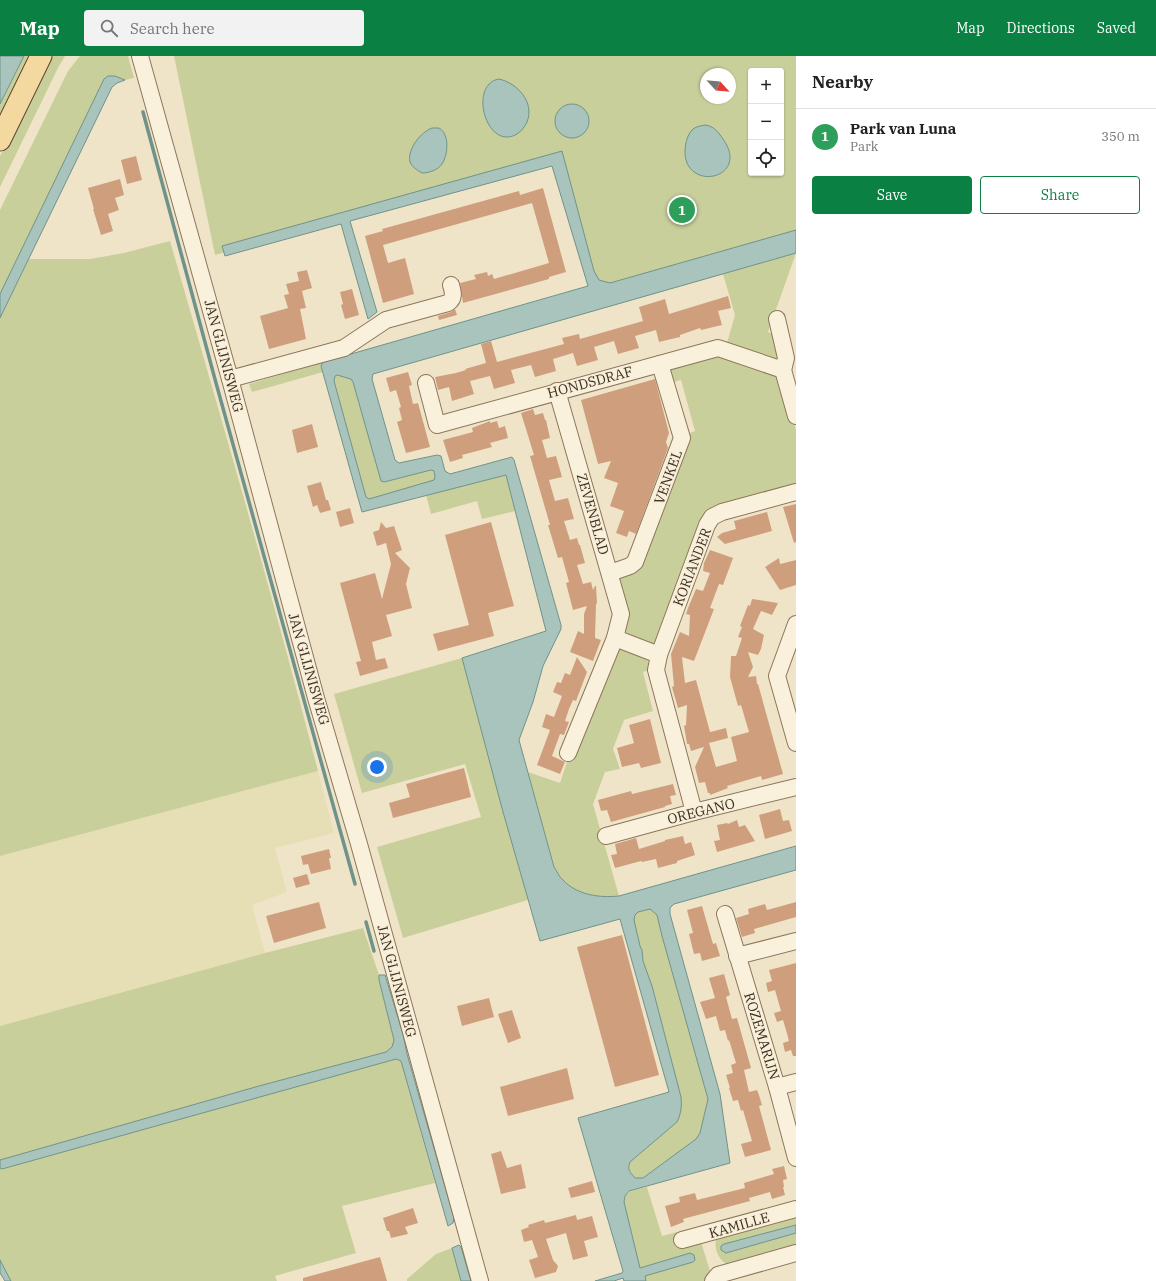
<!DOCTYPE html>
<meta charset="utf-8">
<style>
body{margin:0;font-family:"IBM Plex Serif",serif;background:#f2f2f2;color:#222}
.controls{position:absolute;right:12px;top:12px;display:grid;overflow:hidden;border-radius:4px;box-shadow:0 1px 3px #0004}
.controls button{width:36px;height:36px;display:grid;place-items:center;padding:0;border:0;border-bottom:1px solid #e0e0e0;background:#fff;color:#222;font:20px sans-serif}
.compass{position:absolute;left:700px;top:12px;width:36px;height:36px;border-radius:50%;background:#fff;box-shadow:0 1px 3px #0004;rotate:116deg}
.you{position:absolute;left:377px;top:711px;width:14px;height:14px;margin:-10px;border:3px solid #fff;border-radius:50%;background:#1a73e8;box-shadow:0 0 0 6px #1a73e833}
.badge{display:grid;place-items:center;width:26px;height:26px;border-radius:50%;background:#0b8043;color:#fff;font-size:13px;font-weight:700}
.pin{position:absolute;translate:-50% -50%;border:2px solid #fff;box-shadow:0 1px 4px #0006}
.list{margin:0;padding:0;list-style:none}
h2{display:flex;justify-content:space-between;align-items:center;height:52px;margin:0;padding:0 16px;font-size:17px}
h2 small{font-size:13px;font-weight:400;color:#767676}
.list li{display:grid;grid-template-columns:26px 1fr auto;gap:12px;align-items:center;box-sizing:border-box;height:56px;padding:0 16px;border-top:1px solid #e0e0e0}
.list b{display:block;font-size:15px;white-space:nowrap}
.list p{margin:0;font-size:13px;white-space:nowrap;color:#767676}
.list em{font-size:13px;font-style:normal;color:#767676}
.actions{display:flex;gap:8px;padding:12px 16px}
.actions a{flex:1;padding:9px 0;border:1px solid #0b8043;border-radius:4px;text-align:center;font-size:14px;color:#0b8043}
.actions .main{background:#0b8043;color:#fff}
.icon{flex:none;width:22px;height:22px;fill:none;stroke:currentColor;stroke-width:2;stroke-linecap:round;stroke-linejoin:round}
.map{position:relative;flex:none;width:796px;height:1225px;overflow:hidden}
header{display:flex;align-items:center;gap:24px;box-sizing:border-box;height:56px;padding:0 20px;background:#0b8043;color:#fff}
header strong{font-size:19px}
nav{display:flex;gap:22px;margin-inline-start:auto;font-size:14px}
.search{width:280px;height:36px;background:#f2f2f2;display:flex;align-items:center;gap:10px;box-sizing:border-box;padding:0 14px;border-radius:4px;color:#767676;font-size:15px}
main{display:flex}
aside{flex:1;background:#fff}
.map>svg:first-child{display:block}
</style>
<header>
<strong>Map</strong>
<div class="search"><svg class="icon" aria-label="search" viewBox="0 0 24 24"><circle cx="10" cy="10" r="6"/><path d="M15 15l6 6"/></svg>Search here</div>
<nav><a>Map</a><a>Directions</a><a>Saved</a></nav>
</header>
<main>
<div class="map">
<svg width="796" height="1225" viewBox="0 0 796 1225">
<rect width="100%" height="100%" fill="#f0e4c8"/>
<polygon fill="#e6deb5" points="318,715 334,777 275,792 287,836 252,849 265,897 0,970 0,800"/>
<g fill="#c9cf9b" fill-rule="evenodd">
<polygon points="24,0 36,0 0,74 0,48"/>
<polygon points="49,0 65,0 59,10 0,131 0,100"/>
<polygon points="80,0 128,0 134,22 125,24 115,20 0,238 0,154 68,15"/>
<path d="M174,0H796V190L597,245L553,108L215,199ZM751,15H781V117H751ZM706,18H730V42H706Z"/>
<path d="M170,185C221,361 272,537 318,715L0,800V262L29,203H90L124,197Z"/>
<polygon points="796,197 768,276 775,279 779,301 775,304 727,287 735,259 723,218"/>
<polygon points="718,297 775,319 779,322 783,330 796,374 796,429 711,454 656,593 633,584 624,573 619,527 621,519 687,378 695,375 681,324 673,326 668,311"/>
<polygon points="323,306 321,310 323,316 252,336 249,328"/>
<polygon points="337,319 351,323 353,326 381,425 384,426 431,414 434,415 435,421 434,425 369,443 366,441 334,325 335,320"/>
<polygon points="506,418 515,455 482,463 477,445 431,458 426,439"/>
<path d="M624,591L647,603L650,614L643,616L653,655L624,664L613,693L620,713L605,716L593,748L619,840C599,842 577,839 563,824C559,821 557,815 554,811L528,716L560,727L569,700L614,594Z"/>
<polygon points="462,602 528,844 403,882 377,791 481,761 465,708 362,737 334,638"/>
<path d="M650,853L657,859L662,880L708,1043L700,1077L696,1083L643,1122H635C630,1116 628,1114 630,1106L677,1066L681,1041L652,930L643,905L642,894L639,890L634,864L635,859L638,856Z"/>
<polygon points="363,872 379,919 379,924 394,984 392,991 386,996 259,1030 0,1104 0,970 265,897"/>
<polygon points="396,1003 401,1005 435,1127 342,1150 356,1197 275,1220 277,1225 11,1225 0,1204 0,1112 2,1113"/>
<path d="M647,1131L662,1180L677,1176L682,1191L701,1186L711,1218L708,1225H646L644,1220L693,1206L690,1197L640,1212L624,1146C626,1133 636,1134 647,1131Z"/>
<path d="M796,1159V1169L724,1188L726,1197L796,1177V1192L730,1211C718,1203 714,1195 716,1181Z"/>
<polygon points="452,1192 461,1225 407,1225 407,1223 436,1198"/>
</g>
<g fill="#a9c4bc" stroke="#6f938a" fill-rule="evenodd">
<polygon points="0,0 24,0 0,48"/>
<polygon points="108,20 115,20 125,24 117,27 112,31 0,262 0,238 104,23"/>
<path d="M499,23C517,27 535,46 527,66C525,70 522,75 517,78C486,96 468,28 499,23Z"/>
<circle cx="572" cy="65" r="17"/>
<path d="M705,69C714,70 718,76 723,83C748,118 699,134 687,107C683,98 685,80 693,73C697,70 701,70 705,69Z"/>
<path d="M432,72H439C450,78 448,99 442,108C438,114 429,117 422,117C417,114 412,111 410,106C407,93 421,76 432,72Z"/>
<path d="M562,95L594,215L599,224L610,227L796,174V197L373,318L372,323L395,404L399,407L437,399L441,400L445,415L450,418L512,401L514,404L561,569V573L543,610L533,646L519,684L554,811C557,815 559,821 563,824C577,839 599,842 619,840L796,790V814L674,848L670,852V858L720,1038L730,1107L629,1135L625,1140L624,1146L640,1212L690,1197L694,1199L695,1204L693,1206L645,1220L646,1225H624L623,1222L614,1225H595L622,1217L623,1215L578,1062L669,1036L620,863L540,885L503,756L462,602L546,575L506,419L362,456L321,310L323,306L588,230L552,110L350,165L377,256L368,263L341,168L225,200L222,190ZM337,319L351,323L353,326L381,425L384,426L431,414L434,415L435,421L434,424L369,443L366,441L334,325L335,320ZM650,853L657,859L662,880L708,1043L700,1077L696,1083L643,1122H635C630,1116 627,1114 630,1106L677,1066C681,1058 682,1050 681,1041L652,930L643,905L642,894L640,890L634,864L635,859L638,856Z"/>
<polygon points="379,919 385,919 403,978 407,998 454,1162 453,1167 448,1170 401,1005 396,1003 2,1113 0,1112 0,1104 259,1030 386,996 392,991 394,984 379,924"/>
<polygon points="796,1169 796,1177 726,1197 721,1194 721,1190 724,1188"/>
<polygon points="459,1189 461,1191 471,1225 461,1225 452,1192"/>
<polygon points="0,1204 11,1225 5,1225 0,1217"/>
</g>
<g fill="none" stroke-linecap="round" stroke-linejoin="round">
<g stroke="#6f938a" stroke-width="3.5">
<polyline points="143,56 216,327 355,828"/>
<polyline points="366,866 374,895"/>
</g>
</g>
<g fill="#cf9f7d">
<polygon points="136,100 142,124 127,128 121,104"/>
<polygon points="120,123 124,139 115,142 119,154 108,158 113,175 101,179 93,153 94,153 88,132"/>
<polygon points="543,132 566,216 549,221 549,223 463,247 460,227 476,223 474,219 487,216 488,220 492,218 494,223 549,207 532,147 383,189 388,207 405,202 414,238 383,247 365,180 383,175 382,173 519,135 520,139"/>
<polygon points="307,214 312,232 302,235 306,252 300,253 306,283 269,293 260,260 288,252 284,239 289,238 286,228 299,225 297,216"/>
<polygon points="352,233 359,259 345,263 341,249 343,248 340,236"/>
<polygon points="728,240 731,252 718,255 722,269 701,274 700,272 680,279 680,281 659,286 656,274 635,280 639,292 618,298 614,285 594,291 598,304 577,310 573,297 553,303 556,315 535,321 531,309 511,314 515,327 494,333 490,320 470,325 474,338 452,345 449,331 438,334 435,321 456,317 466,314 465,313 486,307 481,288 491,285 497,306 564,288 562,282 579,278 580,283 643,265 639,251 665,243 669,258"/>
<polygon points="455,253 457,259 439,264 438,260 451,256"/>
<polygon points="408,316 412,329 409,330 413,348 418,347 430,391 406,397 397,366 402,364 399,352 401,351 396,334 390,336 386,322"/>
<polygon points="655,323 669,377 666,386 668,392 636,478 629,475 627,481 616,477 624,455 610,450 618,427 604,422 611,405 598,408 581,344"/>
<polygon points="533,353 535,359 543,357 545,364 546,364 550,382 542,384 547,402 556,400 562,421 549,424 555,445 568,442 574,463 564,465 570,484 577,482 579,489 580,489 585,507 577,509 583,528 591,526 593,534 595,530 596,530 597,547 596,548 595,582 601,584 593,605 570,596 578,575 584,578 584,558 587,550 573,554 566,527 569,526 562,501 558,502 548,469 550,469 530,400 534,399 521,357"/>
<polygon points="490,365 490,367 497,365 499,372 505,370 508,382 490,387 492,391 462,399 463,402 450,406 443,384 473,376 472,372"/>
<polygon points="312,368 318,391 297,397 292,374"/>
<polygon points="321,426 326,444 328,444 331,454 320,457 317,449 313,451 307,430"/>
<polygon points="796,448 796,486 794,487 783,451"/>
<polygon points="350,452 354,467 340,471 336,456"/>
<polygon points="767,456 772,475 725,488 717,481 722,477 736,473 734,465"/>
<polygon points="381,466 386,472 394,470 402,494 395,497 410,512 406,528 412,552 386,559 392,580 372,586 376,604 385,602 388,612 360,620 356,606 361,605 340,527 375,517 382,543 391,508 386,487 377,490 373,476 379,474"/>
<polygon points="491,466 514,550 488,557 494,580 438,595 433,578 469,569 445,479"/>
<polygon points="710,494 733,502 723,529 719,528 710,552 714,553 694,605 682,601 685,627 696,624 710,676 726,672 728,682 709,687 716,711 737,705 731,681 749,676 741,649 738,650 730,621 731,600 736,600 742,582 738,581 742,571 740,570 748,549 750,550 752,543 778,547 772,559 761,555 753,573 764,579 761,593 758,599 748,596 753,611 748,621 756,620 757,628 758,628 783,718 762,724 761,720 727,730 728,732 710,739 710,737 708,737 705,726 699,727 695,711 704,691 691,695 689,688 687,688 684,670 686,669 687,649 678,652 672,631 674,630 671,598 680,576 689,580 690,559 686,558 688,552 696,533 703,535 710,517 703,515 704,507"/>
<polygon points="779,502 780,508 796,504 796,529 780,534 765,511"/>
<polygon points="577,601 587,616 576,645 573,644 569,653 565,665 569,666 564,679 560,678 552,700 565,706 560,718 537,709 550,674 542,671 546,658 554,661 562,640 553,636 557,626 561,627 565,617 570,619"/>
<polygon points="650,663 661,707 641,712 639,707 622,711 617,692 634,687 629,669"/>
<polygon points="464,712 471,741 393,762 389,747 410,741 406,728"/>
<polygon points="673,728 676,739 670,740 672,748 665,750 665,751 611,766 607,754 601,755 598,744 631,735 632,738"/>
<polygon points="780,753 783,765 789,764 792,775 765,783 759,759"/>
<polygon points="737,764 739,771 745,769 755,785 717,796 714,785 720,784 717,769 727,767 728,768"/>
<polygon points="683,780 685,788 691,786 695,799 677,805 677,807 658,812 656,803 642,806 641,805 615,812 611,799 617,798 615,788 636,782 639,793 665,785 665,784"/>
<polygon points="329,793 331,802 329,802 331,813 311,818 308,808 303,809 301,800"/>
<polygon points="307,818 310,828 296,832 293,822"/>
<polygon points="319,846 326,872 274,887 266,860"/>
<polygon points="796,846 796,861 754,873 755,877 742,881 736,862 749,858 748,853 765,848 767,854"/>
<polygon points="702,850 713,888 716,887 720,900 702,905 700,897 694,898 689,878 693,877 687,854"/>
<polygon points="622,879 659,1019 615,1031 577,891"/>
<polygon points="796,907 796,1000 793,1000 791,994 785,996 783,987 789,985 786,974 783,964 777,966 774,957 781,955 775,934 768,936 766,927 772,925 769,914"/>
<polygon points="724,918 730,939 726,941 732,963 737,962 751,1012 744,1014 749,1036 757,1034 759,1039 762,1049 759,1050 771,1094 745,1101 741,1088 752,1085 743,1054 741,1055 738,1044 733,1045 729,1032 730,1032 726,1019 733,1017 731,1009 736,1007 729,984 728,985 725,974 720,975 716,960 706,963 700,946 715,942 709,922"/>
<polygon points="489,942 494,961 462,970 457,950"/>
<polygon points="512,954 521,982 508,987 498,958"/>
<polygon points="567,1012 574,1043 508,1060 500,1031"/>
<polygon points="501,1095 507,1112 521,1108 526,1132 501,1138 491,1098"/>
<polygon points="784,1110 787,1123 783,1124 784,1131 783,1131 785,1139 772,1143 770,1136 749,1142 750,1145 683,1163 684,1166 671,1171 665,1150 680,1146 679,1141 695,1137 697,1144 745,1132 744,1127 774,1118 772,1113"/>
<polygon points="592,1125 595,1136 571,1142 568,1132"/>
<polygon points="413,1152 418,1167 405,1171 408,1178 391,1182 389,1175 387,1175 383,1162"/>
<polygon points="576,1159 577,1164 592,1160 598,1181 584,1185 588,1200 573,1204 566,1177 546,1183 553,1204 558,1210 556,1216 535,1222 529,1204 538,1201 532,1184 524,1186 521,1174 529,1171 528,1169 544,1164 545,1167"/>
<polygon points="380,1201 387,1225 303,1225 303,1222"/>
</g>
<g fill="none" stroke-linecap="round" stroke-linejoin="round">
<defs>
<g id="minor">
<polyline points="140,0 230,323 316,642 359,788 480,1225"/>
<polyline points="777,263 786,302 783,314"/>
<path d="M230,323L344,292L386,264L448,247C455,242 453,236 451,229"/>
<polyline points="426,327 437,369 718,292 783,314 796,360"/>
<polyline points="557,335 621,558 615,582 568,697"/>
<polyline points="610,517 630,510 635,506 682,382 660,308"/>
<polyline points="796,568 777,620 796,687"/>
<polyline points="615,582 659,599"/>
<polyline points="694,756 656,614 659,599 707,469 712,461 722,456 796,436"/>
<polyline points="606,780 694,756 796,731"/>
<polyline points="725,858 777,1031 796,1102"/>
<polyline points="737,900 796,885"/>
<polyline points="777,1031 796,1026"/>
<polyline points="682,1184 796,1153"/>
<polyline points="713,1225 718,1219 796,1197"/>
</g>
<polyline id="major" points="0,84 41,0"/>
</defs>
<use href="#minor" stroke="#8d765c" stroke-width="18"/>
<use href="#major" stroke="#5b4430" stroke-width="23"/>
<use href="#minor" stroke="#faf1dc" stroke-width="16"/>
<use href="#major" stroke="#f3d9a0" stroke-width="21"/>
</g>
<g text-anchor="middle" dominant-baseline="central" stroke-width="3" stroke-linejoin="round" paint-order="stroke">
<g font-size="14" fill="#3d2e20" stroke="#f7eed8">
<text transform="translate(224 300) rotate(75)">JAN GLIJNISWEG</text>
<text transform="translate(590 326) rotate(-15)">HONDSDRAF</text>
<text transform="translate(668 421) rotate(-70)">VENKEL</text>
<text transform="translate(593 458) rotate(74)">ZEVENBLAD</text>
<text transform="translate(692 511) rotate(-69)">KORIANDER</text>
<text transform="translate(309 613) rotate(74)">JAN GLIJNISWEG</text>
<text transform="translate(701 755) rotate(-14)">OREGANO</text>
<text transform="translate(397 925) rotate(75)">JAN GLIJNISWEG</text>
<text transform="translate(762 980) rotate(73)">ROZEMARIJN</text>
<text transform="translate(739 1169) rotate(-16)">KAMILLE</text>
</g>
</g>
</svg>
<div class="controls">
<button>+</button>
<button>−</button>
<button><svg class="icon" aria-label="locate" viewBox="0 0 24 24"><circle cx="12" cy="12" r="6"/><path d="M12 2v4M12 18v4M2 12h4M18 12h4"/></svg></button>
</div>
<svg class="compass" viewBox="-18 -18 36 36"><path d="M0-13l5 13h-10z" fill="#e53935"/><path d="M0 13l5-13h-10z" fill="#767676"/></svg>
<div class="you"></div>
<div class="pin badge" style="left:682px;top:154px;background:#2e9e5b">1</div>
</div>
<aside>
<h2>Nearby<small></small></h2>
<ul class="list">
<li><span class="badge" style="background:#2e9e5b">1</span><div><b>Park van Luna</b><p>Park</p></div><em>350 m</em></li>
</ul>
<div class="actions"><a class="main">Save</a><a>Share</a></div>
</aside>
</main>
